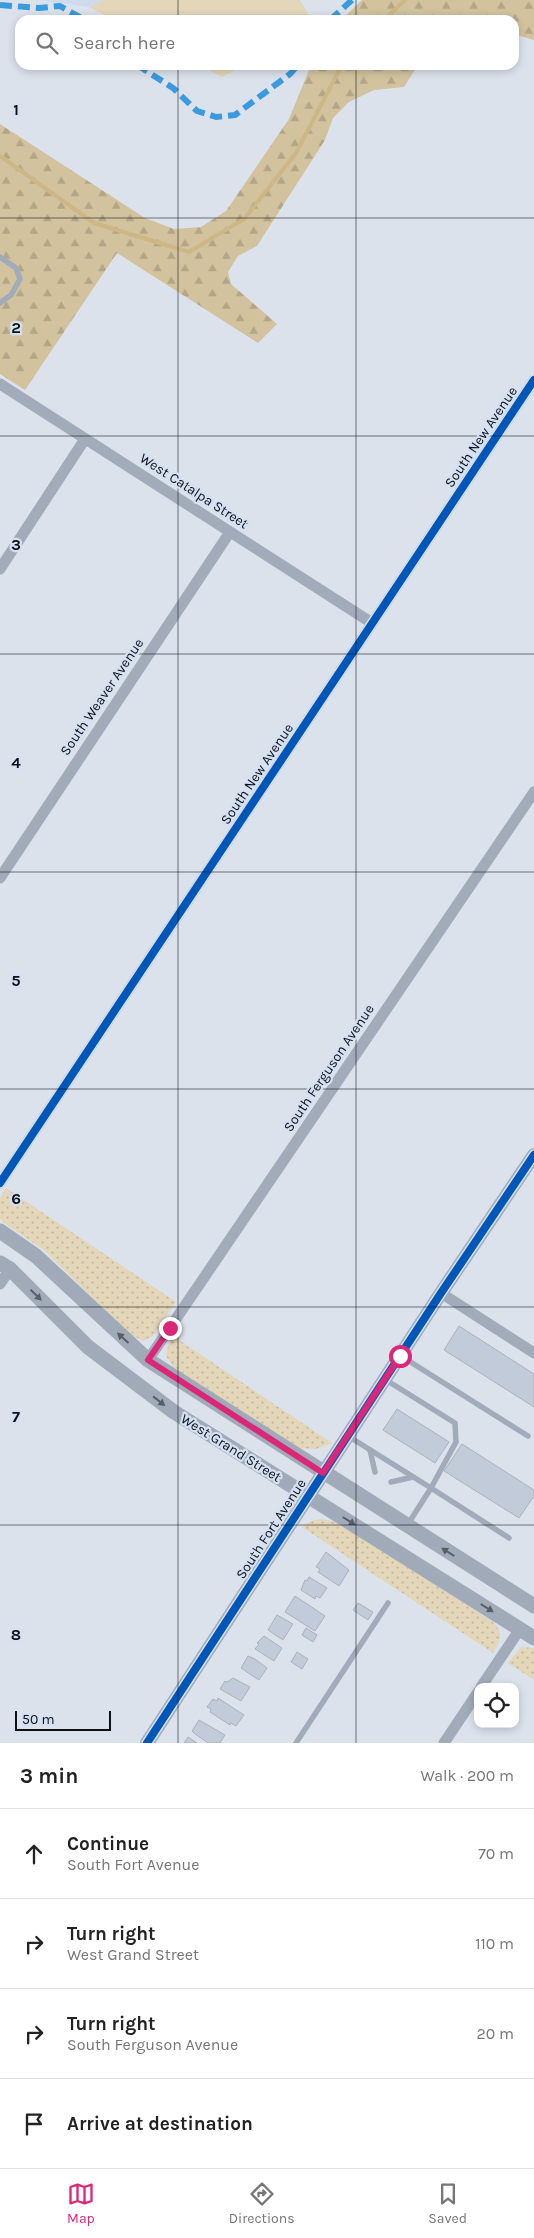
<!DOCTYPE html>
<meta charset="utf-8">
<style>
body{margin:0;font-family:Karla,sans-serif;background:#f6f6f6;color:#222}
.controls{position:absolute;right:15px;bottom:15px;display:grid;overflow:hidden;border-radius:10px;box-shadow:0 2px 8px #0003}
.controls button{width:45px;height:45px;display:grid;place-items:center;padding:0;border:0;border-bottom:1px solid #e0e0e0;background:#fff;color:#222;font:25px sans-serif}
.scale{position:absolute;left:15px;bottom:12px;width:96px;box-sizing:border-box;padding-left:5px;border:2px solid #0d1117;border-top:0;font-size:14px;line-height:18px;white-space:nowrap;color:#0d1117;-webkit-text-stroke:4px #d5e1f3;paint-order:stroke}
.stop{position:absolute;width:15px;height:15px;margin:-11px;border:4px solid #db2777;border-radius:50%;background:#fff}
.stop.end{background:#db2777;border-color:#fff;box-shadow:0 1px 5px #0008}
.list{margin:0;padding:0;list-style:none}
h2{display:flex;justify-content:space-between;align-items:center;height:65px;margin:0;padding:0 20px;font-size:21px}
h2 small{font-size:16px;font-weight:400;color:#767676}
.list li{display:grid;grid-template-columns:32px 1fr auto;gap:15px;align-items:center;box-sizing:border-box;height:90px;padding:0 20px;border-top:1px solid #e0e0e0}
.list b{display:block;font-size:19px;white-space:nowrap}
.list p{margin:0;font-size:16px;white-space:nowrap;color:#767676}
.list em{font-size:16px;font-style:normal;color:#767676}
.icon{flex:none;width:28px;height:28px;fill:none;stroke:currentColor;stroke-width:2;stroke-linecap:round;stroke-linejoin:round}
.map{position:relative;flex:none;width:534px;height:1743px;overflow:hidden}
.search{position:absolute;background:#fff;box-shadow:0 2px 8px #0003;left:15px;right:15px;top:15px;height:55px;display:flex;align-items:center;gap:12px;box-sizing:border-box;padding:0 18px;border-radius:15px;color:#767676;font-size:19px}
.sheet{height:425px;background:#fff}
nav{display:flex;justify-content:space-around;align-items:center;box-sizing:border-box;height:70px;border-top:1px solid #e0e0e0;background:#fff;font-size:14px;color:#767676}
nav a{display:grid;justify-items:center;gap:2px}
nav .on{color:#db2777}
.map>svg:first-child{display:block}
</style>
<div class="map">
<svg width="534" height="1743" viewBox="0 0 534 1743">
<defs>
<pattern id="green-dots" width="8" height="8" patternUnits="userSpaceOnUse" patternTransform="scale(1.25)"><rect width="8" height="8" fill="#e3d6b9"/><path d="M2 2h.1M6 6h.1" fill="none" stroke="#c2b79e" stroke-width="1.8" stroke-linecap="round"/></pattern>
<pattern id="forest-firs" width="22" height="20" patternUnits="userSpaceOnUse" patternTransform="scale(1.25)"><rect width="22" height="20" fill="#d2c39e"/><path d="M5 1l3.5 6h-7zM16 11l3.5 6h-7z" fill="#b3a687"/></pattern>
</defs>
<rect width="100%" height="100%" fill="#dce2ec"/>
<polygon fill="#cfdaed" points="38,0 104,0 89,7"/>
<g fill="url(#green-dots)">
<polygon points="6,1188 176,1302 153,1336 143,1341 128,1333 44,1250 4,1223 0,1219 0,1198"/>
<polygon points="173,1336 332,1443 316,1449 300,1448 175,1369 166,1356 168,1346"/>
<path d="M320,1519L337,1522L492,1621C504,1632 501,1641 493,1653L302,1527L311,1521Z"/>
<polygon points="521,1647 534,1648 534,1680 508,1663"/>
</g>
<g fill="url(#forest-firs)">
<polygon points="362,0 534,0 534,40 514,34 514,20 341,20"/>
<polygon points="311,65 418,65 404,87 374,90 349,102 333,118 325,140 257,246 238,256 228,272 231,284 277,324 258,343 117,253 25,390 0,374 0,124 145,218 174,229 201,227 226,211 289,119"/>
</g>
<g fill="#e3d6b9">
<polygon points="104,0 300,0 312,20 114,20 89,7"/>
<polygon points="199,65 244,65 222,77"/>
</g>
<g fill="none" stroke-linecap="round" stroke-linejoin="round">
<g stroke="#ccb785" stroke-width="4">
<polyline points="384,20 405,0"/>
<polyline points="0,156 94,223 189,252 244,219 296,153 342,65"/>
</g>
</g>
<g fill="#c1cbd9" stroke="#acb1b9">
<polygon points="459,1326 534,1374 534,1407 444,1350"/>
<polygon points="397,1409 449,1442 435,1463 383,1430"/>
<polygon points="462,1444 534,1490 534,1496 519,1518 444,1471"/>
<polygon points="326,1552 349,1570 339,1586 318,1572 320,1569 316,1567"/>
<polygon points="309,1577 327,1588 320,1598 316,1596 315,1599 301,1590 305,1580 307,1581"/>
<polygon points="295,1596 325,1616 315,1631 285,1612"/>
<polygon points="358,1603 373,1612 368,1620 353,1610"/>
<polygon points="277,1615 293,1624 283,1640 268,1630"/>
<polygon points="306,1628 317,1635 313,1642 302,1635"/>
<polygon points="264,1636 282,1648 274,1661 255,1649 259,1644 257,1643"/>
<polygon points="297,1652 308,1659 302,1669 291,1662"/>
<polygon points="248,1656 255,1659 267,1668 259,1680 241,1668"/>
<polygon points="233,1678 250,1687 241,1701 220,1689 225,1681 227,1682"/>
<polygon points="218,1698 244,1715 236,1726 231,1723 230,1725 210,1712 211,1709 207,1707 213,1699 217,1701"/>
<polygon points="199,1720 225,1735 220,1743 208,1743 195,1734 192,1731"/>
<polygon points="188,1737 197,1743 184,1743"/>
</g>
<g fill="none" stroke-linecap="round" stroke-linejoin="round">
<g stroke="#a1abb9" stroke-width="5.5">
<polyline points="0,257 16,268 20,279 11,295 0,303"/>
<polyline points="401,1356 528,1436"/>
<polyline points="386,1380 455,1423 456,1442 431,1488 509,1538"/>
<polyline points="348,1436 431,1488 408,1524"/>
<polyline points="370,1450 375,1472"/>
<polyline points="391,1482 413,1477"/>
<polyline points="296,1743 388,1603"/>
</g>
<g stroke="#a1abb9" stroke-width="11">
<polyline points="0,384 372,623"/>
<polyline points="0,569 85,439"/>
<polyline points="0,878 230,532"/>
<polyline points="0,1183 534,380"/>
<polyline points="0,1284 10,1269"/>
<polyline points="441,1293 534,1353"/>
<polyline points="148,1360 534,792"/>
<polyline points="481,1687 520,1629"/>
<polyline points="444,1743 478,1692"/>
</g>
<polyline stroke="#a1abb9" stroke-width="14" points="147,1743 441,1293 534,1155"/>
<g stroke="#a0aab9" stroke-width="15">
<polyline points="0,1231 36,1256 148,1360 534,1606"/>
<polyline points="0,1263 10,1269 88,1347 174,1412 534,1638"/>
</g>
<g stroke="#3a9adf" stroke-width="6" stroke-dasharray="12 6" stroke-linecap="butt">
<polyline points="0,5 39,8 60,6 85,20"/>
<polyline points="330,20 352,0"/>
<polyline points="137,65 173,88 197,111 216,117 235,115 290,74 298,65"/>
</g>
<defs>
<g id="cycleway">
<polyline points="0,1183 534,380"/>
<polyline points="147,1743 441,1293 534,1155"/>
</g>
</defs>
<use href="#cycleway" stroke="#d5e1f3" stroke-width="11"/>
<use href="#cycleway" stroke="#0057b8" stroke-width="8"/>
</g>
<defs><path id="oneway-solid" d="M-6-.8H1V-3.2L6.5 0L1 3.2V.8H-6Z" transform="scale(1.25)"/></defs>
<g fill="#565e68">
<use href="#oneway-solid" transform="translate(36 1295) rotate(44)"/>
<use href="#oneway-solid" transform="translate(123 1338) rotate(-138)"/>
<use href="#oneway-solid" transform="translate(159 1401) rotate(38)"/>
<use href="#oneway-solid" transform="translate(349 1521) rotate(32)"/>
<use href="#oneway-solid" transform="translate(448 1552) rotate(-148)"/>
<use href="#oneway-solid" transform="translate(487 1608) rotate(32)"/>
</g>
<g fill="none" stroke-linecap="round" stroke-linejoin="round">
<polyline stroke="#db2777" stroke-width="6" points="170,1328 148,1360 323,1473 400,1356"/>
</g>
<path fill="none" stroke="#0d1117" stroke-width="1" stroke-opacity="0.55" d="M178,0V20M356,0V20M178,65V1743M356,65V1743M0,218H534M0,436H534M0,654H534M0,872H534M0,1089H534M0,1307H534M0,1525H534"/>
<g text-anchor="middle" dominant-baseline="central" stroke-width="4.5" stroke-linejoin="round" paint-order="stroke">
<g font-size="14" fill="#0d1117" stroke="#d5e1f3">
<text transform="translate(481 437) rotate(-56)">South New Avenue</text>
<text transform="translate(194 491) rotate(33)">West Catalpa Street</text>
<text transform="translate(102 697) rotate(-56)">South Weaver Avenue</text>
<text transform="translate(257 774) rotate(-56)">South New Avenue</text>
<text transform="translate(329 1068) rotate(-56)">South Ferguson Avenue</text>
<text transform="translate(231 1448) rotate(32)">West Grand Street</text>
<text transform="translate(271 1529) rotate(-57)">South Fort Avenue</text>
</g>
</g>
<g font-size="16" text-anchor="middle" font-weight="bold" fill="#0d1117" stroke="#d5e1f3" stroke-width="4.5" stroke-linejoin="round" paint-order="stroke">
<text x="16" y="115">1</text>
<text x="16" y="333">2</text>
<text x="16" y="550">3</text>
<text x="16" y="768">4</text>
<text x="16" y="986">5</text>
<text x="16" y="1204">6</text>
<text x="16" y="1422">7</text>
<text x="16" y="1640">8</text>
</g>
</svg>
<div class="controls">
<button><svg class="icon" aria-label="locate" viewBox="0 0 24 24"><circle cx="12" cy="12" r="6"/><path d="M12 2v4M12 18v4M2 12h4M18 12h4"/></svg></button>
</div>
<div class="scale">50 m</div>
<div class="stop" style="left:400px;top:1356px"></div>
<div class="stop end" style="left:170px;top:1328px"></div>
<div class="search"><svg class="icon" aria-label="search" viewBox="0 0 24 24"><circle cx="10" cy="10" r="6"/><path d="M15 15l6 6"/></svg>Search here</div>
</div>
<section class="sheet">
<h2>3 min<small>Walk · 200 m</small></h2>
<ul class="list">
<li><svg class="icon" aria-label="ahead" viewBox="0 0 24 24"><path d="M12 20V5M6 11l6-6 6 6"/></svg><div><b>Continue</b><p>South Fort Avenue</p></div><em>70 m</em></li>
<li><svg class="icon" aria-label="right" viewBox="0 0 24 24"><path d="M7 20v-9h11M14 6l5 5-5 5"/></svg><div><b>Turn right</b><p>West Grand Street</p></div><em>110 m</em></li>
<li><svg class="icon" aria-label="right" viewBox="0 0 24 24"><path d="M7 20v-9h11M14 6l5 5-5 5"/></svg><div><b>Turn right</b><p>South Ferguson Avenue</p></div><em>20 m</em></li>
<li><svg class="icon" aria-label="arrive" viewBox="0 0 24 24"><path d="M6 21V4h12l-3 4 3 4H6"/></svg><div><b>Arrive at destination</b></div></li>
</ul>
</section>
<nav>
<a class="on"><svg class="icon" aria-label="map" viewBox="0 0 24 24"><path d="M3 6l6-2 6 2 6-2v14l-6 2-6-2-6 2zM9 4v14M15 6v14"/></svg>Map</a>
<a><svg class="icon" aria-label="directions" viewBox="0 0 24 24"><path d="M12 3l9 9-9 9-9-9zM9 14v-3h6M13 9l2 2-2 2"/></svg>Directions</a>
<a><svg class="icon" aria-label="saved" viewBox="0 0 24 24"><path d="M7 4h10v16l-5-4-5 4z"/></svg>Saved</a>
</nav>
